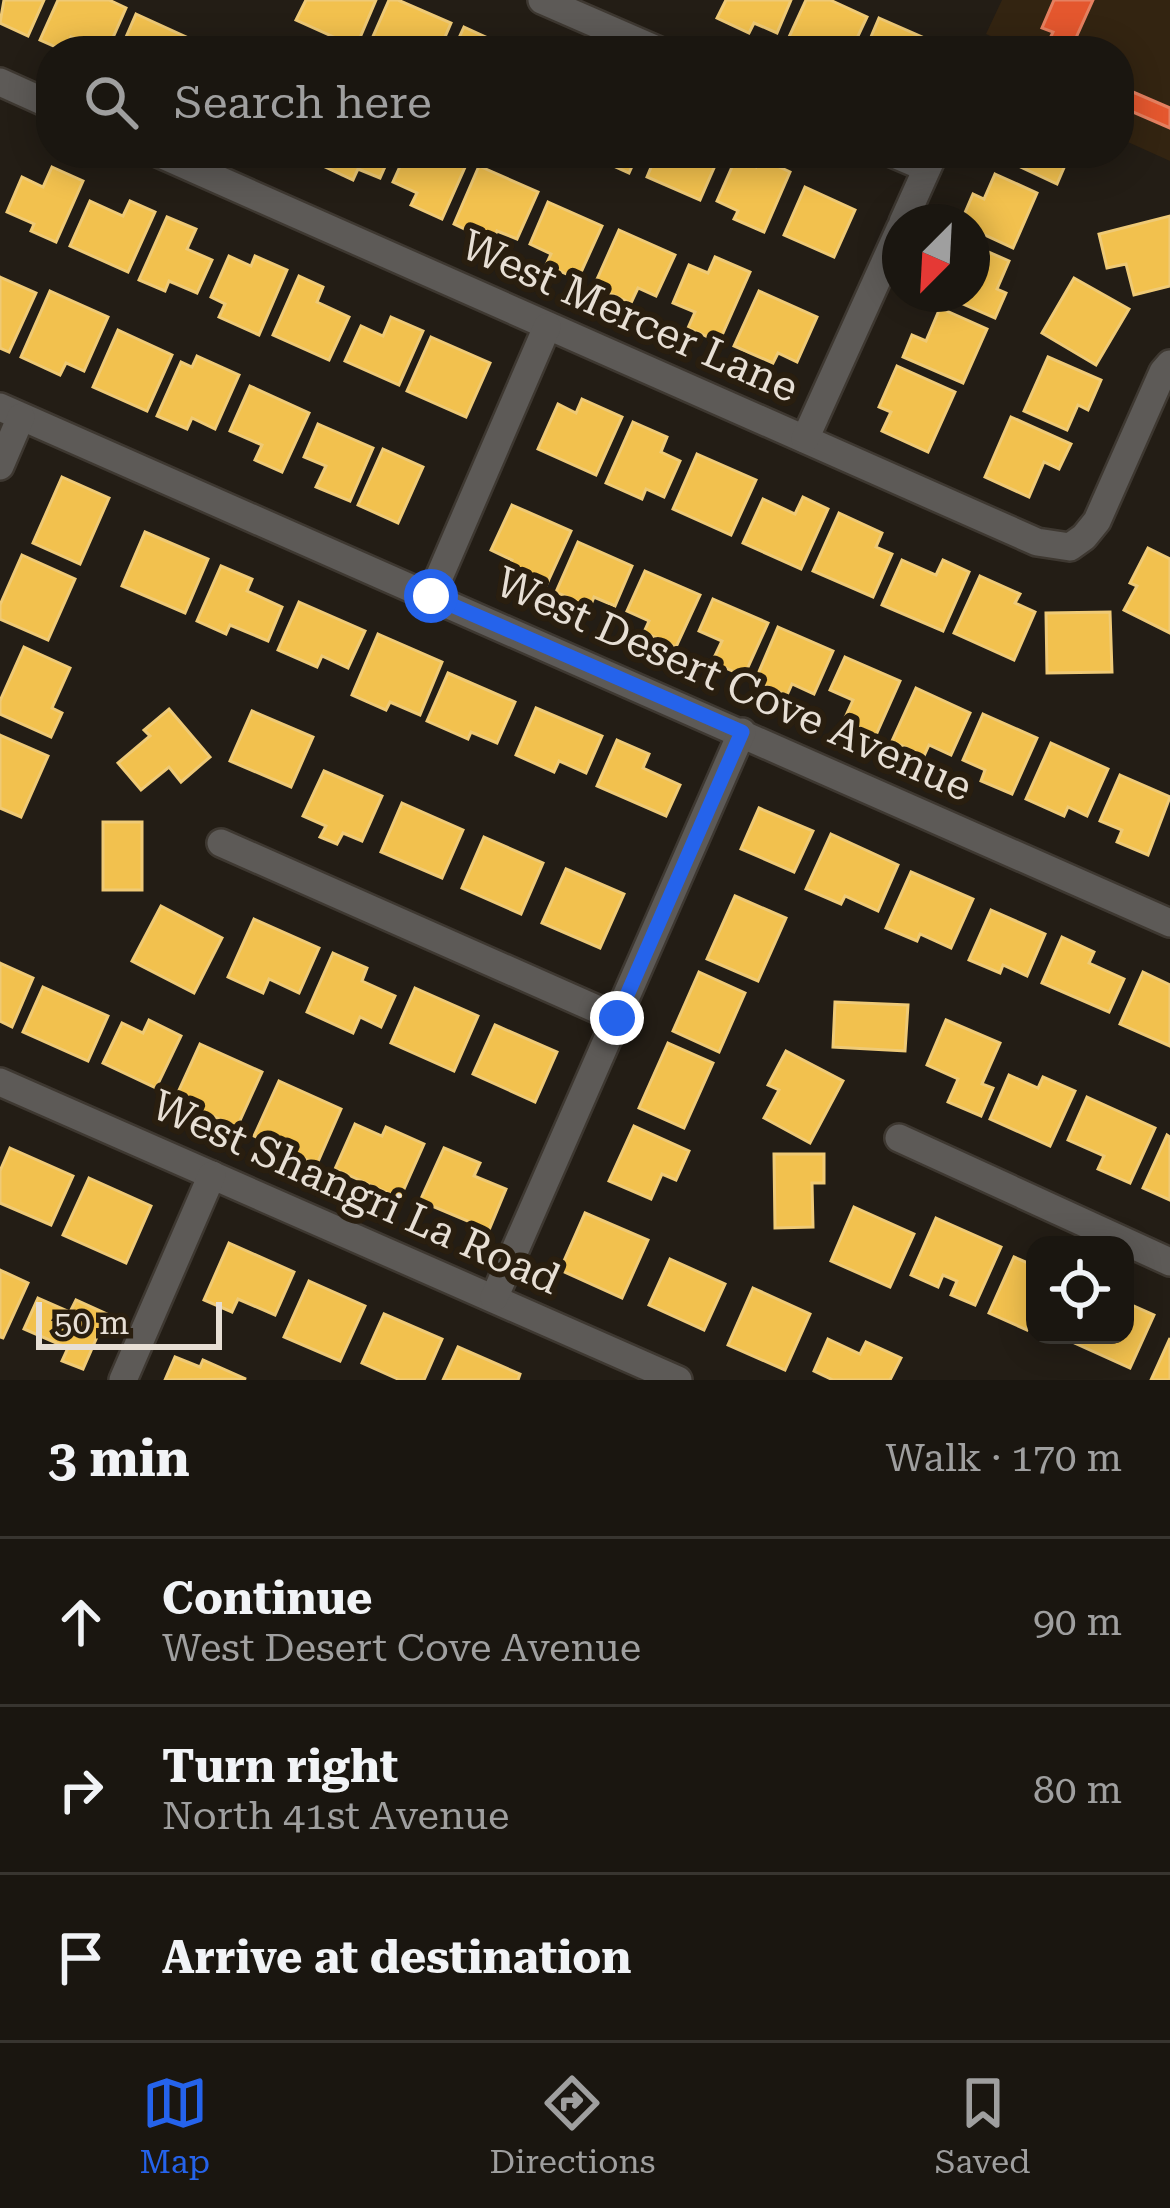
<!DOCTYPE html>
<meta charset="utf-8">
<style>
body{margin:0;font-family:"Roboto Serif",serif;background:#27231e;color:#f1f3f6}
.controls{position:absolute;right:36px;bottom:36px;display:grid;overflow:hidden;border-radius:24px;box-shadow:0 6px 30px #0003}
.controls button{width:108px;height:108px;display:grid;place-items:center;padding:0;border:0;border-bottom:3px solid #383530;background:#1a1610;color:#f1f3f6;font:60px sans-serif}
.compass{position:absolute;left:882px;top:204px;width:108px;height:108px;border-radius:50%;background:#1a1610;box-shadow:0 6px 30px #0003;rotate:204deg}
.scale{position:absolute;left:36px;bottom:30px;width:186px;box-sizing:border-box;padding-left:12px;border:6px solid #e7dfd5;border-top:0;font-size:33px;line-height:42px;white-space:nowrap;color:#e7dfd5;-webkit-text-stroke:9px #291e0f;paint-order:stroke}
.stop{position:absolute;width:36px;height:36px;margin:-27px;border:9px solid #2563eb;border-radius:50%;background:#fff}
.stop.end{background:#2563eb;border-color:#fff;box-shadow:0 3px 12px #0008}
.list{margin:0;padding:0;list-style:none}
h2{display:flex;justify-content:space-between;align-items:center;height:156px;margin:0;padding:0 48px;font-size:51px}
h2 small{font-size:39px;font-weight:400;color:#9f9f9f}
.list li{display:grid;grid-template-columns:78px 1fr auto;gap:36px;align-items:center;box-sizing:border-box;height:168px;padding:0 48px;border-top:3px solid #383530}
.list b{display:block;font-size:45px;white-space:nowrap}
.list p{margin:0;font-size:39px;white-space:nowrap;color:#9f9f9f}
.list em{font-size:39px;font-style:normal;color:#9f9f9f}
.icon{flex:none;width:66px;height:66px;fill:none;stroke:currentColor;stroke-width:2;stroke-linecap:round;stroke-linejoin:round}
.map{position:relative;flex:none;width:1170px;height:1380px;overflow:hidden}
.search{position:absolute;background:#1a1610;box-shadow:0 6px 30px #0003;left:36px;right:36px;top:36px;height:132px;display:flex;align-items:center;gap:30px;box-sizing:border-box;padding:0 42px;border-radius:48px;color:#9f9f9f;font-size:45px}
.sheet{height:660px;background:#1a1610}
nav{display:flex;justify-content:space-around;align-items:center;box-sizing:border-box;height:168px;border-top:3px solid #383530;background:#1a1610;font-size:33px;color:#9f9f9f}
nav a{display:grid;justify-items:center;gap:6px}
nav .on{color:#2563eb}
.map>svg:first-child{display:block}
</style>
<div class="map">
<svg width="1170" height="1380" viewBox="0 0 1170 1380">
<rect width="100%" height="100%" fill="#231d15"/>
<polygon fill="#332411" points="1002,0 1170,0 1170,161 1119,138 1119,51 1010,51 1012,46 986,34"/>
<g fill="#f2c14e" stroke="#efca76" stroke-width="3">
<polygon points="4,0 44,0 28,36 0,23"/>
<polygon points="58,0 109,0 126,8 107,51 71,37 65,51 40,40"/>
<polygon points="306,0 376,0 356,47 296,20"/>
<polygon points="389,0 398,0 451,23 439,51 367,50"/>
<polygon points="726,0 791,0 777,33 754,23 749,33 717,18"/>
<polygon points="806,0 830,0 867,17 851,51 806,51 808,46 789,37"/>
<polygon points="136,14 195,41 191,51 120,51"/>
<polygon points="879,18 938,44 934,51 865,51"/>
<polygon points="464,27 516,51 453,51"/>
<polygon points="326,153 391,153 380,178 358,169 353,180 321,165"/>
<polygon points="406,153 438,153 466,165 442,219 411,205 417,193 393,182"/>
<polygon points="599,153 638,153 629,173 596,158"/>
<polygon points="657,153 698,153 717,161 700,200 647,177"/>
<polygon points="991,153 1063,153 1069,156 1057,184"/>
<polygon points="736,158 756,167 760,158 790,172 764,232 734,219 738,211 717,201"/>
<polygon points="479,166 538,192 517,239 497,231 492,242 454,224"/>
<polygon points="52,167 83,181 56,242 31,231 34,224 7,212 22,177 43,187"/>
<polygon points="995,174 1037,193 1013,248 972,229 972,222 961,222 973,194 984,199"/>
<polygon points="805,187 855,210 834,257 784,235"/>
<polygon points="90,201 123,216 130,201 155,212 128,272 70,246"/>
<polygon points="548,202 602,226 578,279 546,265 551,254 530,244"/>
<polygon points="1170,216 1170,286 1134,295 1126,264 1107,268 1099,234"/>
<polygon points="167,217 196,229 187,249 212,260 197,293 169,281 165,291 139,280"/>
<polygon points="619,230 675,255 656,296 638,288 631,303 594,286"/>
<polygon points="975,246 1009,261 997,289 1006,293 995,318 940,294 972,294 972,253"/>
<polygon points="229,256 251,266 255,256 287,270 259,335 219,317 225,304 211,297"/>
<polygon points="715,257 750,272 719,342 688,328 695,312 673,303 689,265 708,273"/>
<polygon points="299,276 323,287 317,302 349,317 329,360 273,335"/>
<polygon points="0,277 36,293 9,352 0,348"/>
<polygon points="1074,278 1129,309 1096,365 1042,333"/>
<polygon points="50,291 108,317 84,371 66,363 60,375 21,357"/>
<polygon points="759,291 817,317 797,362 778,353 773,363 734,346"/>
<polygon points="940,308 987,329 963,383 903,357 912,335 926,341"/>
<polygon points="391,317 423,331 399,385 345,361 361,326 383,336"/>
<polygon points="118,330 172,355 147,411 93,387"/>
<polygon points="431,337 490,363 466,417 407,391"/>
<polygon points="197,356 239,375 215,429 192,418 187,429 157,416 181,362 192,367"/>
<polygon points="1048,357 1101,380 1088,410 1078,405 1067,430 1024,411"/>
<polygon points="897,366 955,392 928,452 882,431 891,412 879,407"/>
<polygon points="250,386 309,413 282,472 255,460 262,445 230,431"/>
<polygon points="582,399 622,417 596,475 538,449 558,404 576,413"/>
<polygon points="1011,417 1071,444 1059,469 1044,462 1029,497 985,477"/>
<polygon points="633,422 667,437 661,452 680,461 664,497 646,489 642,499 606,483"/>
<polygon points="318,424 373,448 350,501 316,487 326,466 304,457"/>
<polygon points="383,449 423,467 398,523 358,505"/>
<polygon points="697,454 756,480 731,535 673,509"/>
<polygon points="62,477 109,498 80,564 33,543"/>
<polygon points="803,497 828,509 801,569 743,543 763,499 795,514"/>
<polygon points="512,505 571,531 545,588 507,571 512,560 491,550"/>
<polygon points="839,513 882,533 876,547 892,554 873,597 813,571"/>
<polygon points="145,532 208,559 185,613 122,586"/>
<polygon points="578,542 632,566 615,606 594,597 590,607 556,592"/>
<polygon points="1148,548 1170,559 1170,633 1124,610 1137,586 1130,583"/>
<polygon points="22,555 75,579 48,640 0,619 0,605"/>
<polygon points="902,560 936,575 943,560 969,572 943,631 882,605"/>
<polygon points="221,566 252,579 247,591 282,607 268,641 230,625 226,634 197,621"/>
<polygon points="645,571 700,595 676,647 644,632 649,621 627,611"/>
<polygon points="980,576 1020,594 1015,603 1035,612 1014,660 954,633"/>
<polygon points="713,599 768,623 744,676 712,662 722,641 699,631"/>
<polygon points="299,602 365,631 348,668 322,656 317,667 278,650"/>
<polygon points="1110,612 1112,672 1047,673 1046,613"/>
<polygon points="778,627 833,651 814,694 792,684 787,695 755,681"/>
<polygon points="378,634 442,662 420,715 390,702 386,710 352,695"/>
<polygon points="24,647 70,668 52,708 62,713 51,737 0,714 0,701"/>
<polygon points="845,657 900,681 876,735 844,720 853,700 830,690"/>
<polygon points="448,673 515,702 497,743 471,732 468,739 427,721"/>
<polygon points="916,688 970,713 951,755 929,745 924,756 892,741"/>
<polygon points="536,708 602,736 586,773 559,761 554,772 516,755"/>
<polygon points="169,709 210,757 181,782 169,767 141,790 118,763 150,736 144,730"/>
<polygon points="252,711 313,737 291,787 230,761"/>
<polygon points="983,714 1037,738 1012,794 981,781 985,770 963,760"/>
<polygon points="0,735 48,756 21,817 0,808"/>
<polygon points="617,740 649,754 643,768 680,785 666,816 597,786"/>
<polygon points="1051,743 1108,769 1087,816 1068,807 1064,816 1026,799"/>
<polygon points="324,771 382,796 362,841 343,833 337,844 320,837 326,826 303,816"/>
<polygon points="1120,775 1170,797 1148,855 1117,842 1122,830 1100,821"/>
<polygon points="402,803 463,830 442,878 381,852"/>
<polygon points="759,808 813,831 794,872 741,849"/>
<rect x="103" y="822" width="39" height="68"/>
<polygon points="831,834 898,865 878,911 845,896 841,904 806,889"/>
<polygon points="484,837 543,863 521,914 462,888"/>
<polygon points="566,869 624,894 600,948 542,923"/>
<polygon points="911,872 973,899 951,948 920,934 917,941 886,928"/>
<polygon points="735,896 786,918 758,981 707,959"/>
<polygon points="161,906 222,938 194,993 132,961"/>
<polygon points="991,910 1045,934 1027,976 1003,965 1000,973 969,960"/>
<polygon points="254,919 319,948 299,993 269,979 263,993 228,977"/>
<polygon points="1062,937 1094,952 1089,963 1124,979 1109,1012 1042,983"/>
<polygon points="333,953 367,968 362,981 395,996 381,1027 360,1017 353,1033 307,1012"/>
<polygon points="0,963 33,978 12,1027 0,1021"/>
<polygon points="699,972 745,993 719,1052 673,1031"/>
<polygon points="1143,972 1170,985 1170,1046 1120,1024"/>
<polygon points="43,987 108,1016 88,1061 23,1032"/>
<polygon points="415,988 478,1016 454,1071 391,1043"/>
<polygon points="835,1002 908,1005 905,1051 833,1047"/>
<polygon points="149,1020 181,1036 156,1088 103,1063 122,1023 143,1033"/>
<polygon points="946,1020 1000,1043 982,1084 993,1088 981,1116 948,1102 958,1079 927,1065"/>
<polygon points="495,1025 557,1052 535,1102 473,1074"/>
<polygon points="668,1043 713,1063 684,1128 639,1108"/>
<polygon points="200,1044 262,1072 237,1127 175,1099"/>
<polygon points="786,1051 843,1081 810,1143 764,1118 779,1090 768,1085"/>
<polygon points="1009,1075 1038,1088 1043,1077 1075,1091 1050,1146 990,1119"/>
<polygon points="279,1081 341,1109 317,1164 254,1136"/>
<polygon points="1087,1097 1155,1128 1130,1183 1098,1169 1104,1156 1068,1140"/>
<polygon points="355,1124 382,1136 386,1127 424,1144 400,1198 335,1169"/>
<polygon points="634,1126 689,1151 676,1180 662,1174 651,1199 609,1181"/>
<polygon points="1167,1135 1170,1137 1170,1200 1143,1188"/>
<polygon points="10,1148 73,1176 51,1225 0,1203 0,1171"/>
<polygon points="444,1148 480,1163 474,1176 506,1189 489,1230 420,1201"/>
<polygon points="774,1154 824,1154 824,1183 812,1183 813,1227 775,1228"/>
<polygon points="89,1178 151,1206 126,1263 63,1235"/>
<polygon points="854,1207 914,1234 890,1287 831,1261"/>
<polygon points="585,1213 648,1240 622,1298 560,1270"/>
<polygon points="936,1218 1001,1247 975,1305 951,1295 957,1281 943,1275 938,1287 911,1275"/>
<polygon points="229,1243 294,1272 275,1315 238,1299 232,1312 204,1300"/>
<polygon points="1014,1257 1035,1266 1035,1312 1027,1330 989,1313"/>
<polygon points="670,1259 725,1284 704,1330 649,1305"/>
<polygon points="0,1270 28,1283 3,1338 0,1337"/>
<polygon points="309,1281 365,1306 340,1361 284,1337"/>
<polygon points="753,1288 810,1314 785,1370 728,1345"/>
<polygon points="38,1298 70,1312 76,1300 107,1314 83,1369 62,1361 68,1348 24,1329"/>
<polygon points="1125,1302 1154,1315 1130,1368 1070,1341 1072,1335 1125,1335"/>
<polygon points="384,1314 442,1339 424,1380 400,1380 362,1363"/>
<polygon points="1170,1338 1170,1380 1151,1380"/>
<polygon points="828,1339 860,1354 866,1342 901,1358 890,1380 833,1380 814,1371"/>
<polygon points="458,1347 520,1374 518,1380 443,1380"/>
<polygon points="175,1357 200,1367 203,1360 246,1379 165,1380"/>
</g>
<g fill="#e4572e" stroke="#e58060" stroke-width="3">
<polygon points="1054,0 1093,0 1070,51 1044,51 1053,32 1042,28"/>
<polygon points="1119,86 1170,108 1170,128 1119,106"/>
</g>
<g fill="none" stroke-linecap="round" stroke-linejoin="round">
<defs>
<g id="minor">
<polyline points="542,0 659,51"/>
<polyline points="0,82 51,105"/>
<polyline points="158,153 1037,542 1070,547 1084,537 1097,521 1163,372 1170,364"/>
<polyline points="892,153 927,168"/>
<polyline points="903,222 934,153"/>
<polyline points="0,407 1170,923"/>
<polyline points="805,439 900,229"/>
<polyline points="0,466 21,417"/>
<polyline points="431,596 547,327"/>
<polyline points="221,843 617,1018"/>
<polyline points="0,1082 678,1380"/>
<polyline points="899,1138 1170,1262"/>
<polyline points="494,1298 742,732"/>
<polyline points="123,1380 212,1175"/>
</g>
</defs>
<use href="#minor" stroke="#3e3831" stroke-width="32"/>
<use href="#minor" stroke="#5d5a57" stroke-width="27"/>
</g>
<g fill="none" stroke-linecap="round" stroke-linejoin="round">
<polyline stroke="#2563eb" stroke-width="15" points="431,596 742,732 617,1018"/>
</g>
<g text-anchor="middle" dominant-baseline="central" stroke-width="12" stroke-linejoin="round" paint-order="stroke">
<g font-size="42" fill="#e7dfd5" stroke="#291e0f">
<text transform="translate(630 316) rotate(24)">West Mercer Lane</text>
<text transform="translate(734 684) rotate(24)">West Desert Cove Avenue</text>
<text transform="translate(356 1192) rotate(24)">West Shangri La Road</text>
</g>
</g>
</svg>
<div class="controls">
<button><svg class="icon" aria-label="locate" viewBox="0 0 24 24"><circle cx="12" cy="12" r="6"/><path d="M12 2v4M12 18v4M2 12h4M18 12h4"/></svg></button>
</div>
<svg class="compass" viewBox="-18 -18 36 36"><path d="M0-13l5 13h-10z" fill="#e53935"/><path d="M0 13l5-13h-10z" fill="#9f9f9f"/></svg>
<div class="scale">50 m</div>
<div class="stop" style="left:431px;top:596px"></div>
<div class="stop end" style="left:617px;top:1018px"></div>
<div class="search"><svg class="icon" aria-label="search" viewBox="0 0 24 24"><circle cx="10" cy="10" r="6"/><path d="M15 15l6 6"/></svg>Search here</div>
</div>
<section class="sheet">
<h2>3 min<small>Walk · 170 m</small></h2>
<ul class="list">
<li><svg class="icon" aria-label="ahead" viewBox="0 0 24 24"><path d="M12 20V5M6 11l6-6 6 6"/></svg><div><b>Continue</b><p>West Desert Cove Avenue</p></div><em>90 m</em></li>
<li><svg class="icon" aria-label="right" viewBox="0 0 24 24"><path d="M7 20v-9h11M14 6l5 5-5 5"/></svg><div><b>Turn right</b><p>North 41st Avenue</p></div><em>80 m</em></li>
<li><svg class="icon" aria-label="arrive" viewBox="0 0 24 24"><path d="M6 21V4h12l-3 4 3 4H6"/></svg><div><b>Arrive at destination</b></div></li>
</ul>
</section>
<nav>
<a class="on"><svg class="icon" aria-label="map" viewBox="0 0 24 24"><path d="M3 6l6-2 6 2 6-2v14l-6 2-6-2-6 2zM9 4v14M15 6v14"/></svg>Map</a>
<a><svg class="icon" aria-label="directions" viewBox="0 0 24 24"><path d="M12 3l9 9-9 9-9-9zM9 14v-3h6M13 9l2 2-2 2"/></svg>Directions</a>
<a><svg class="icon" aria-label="saved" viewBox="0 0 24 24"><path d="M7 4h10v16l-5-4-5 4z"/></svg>Saved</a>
</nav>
